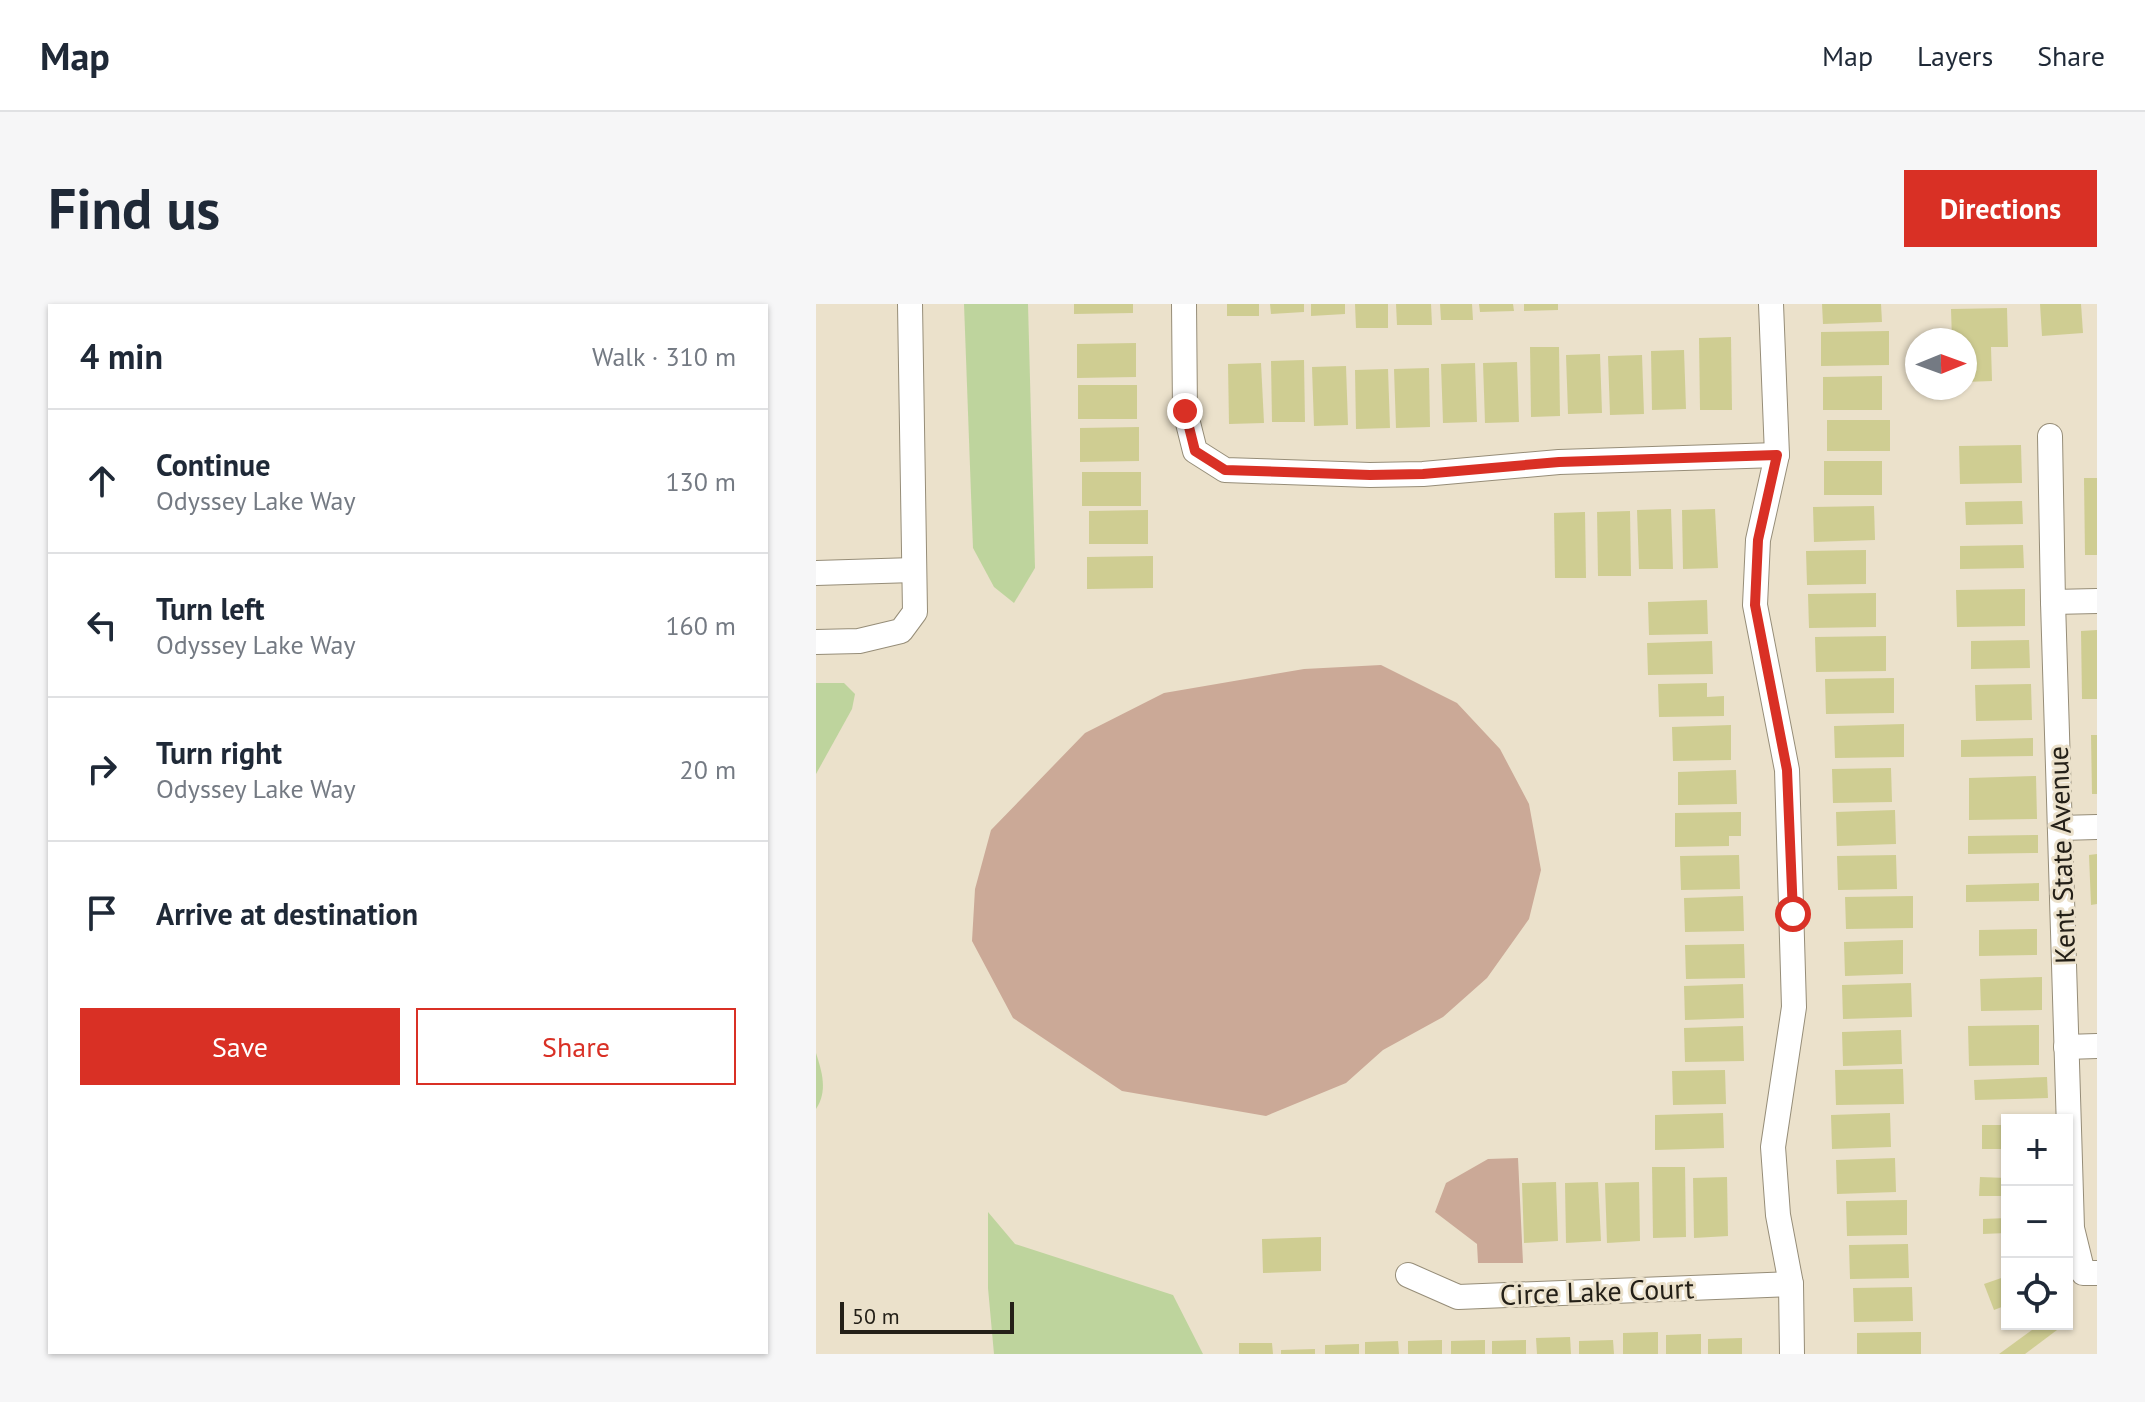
<!DOCTYPE html>
<meta charset="utf-8">
<style>
body{margin:0;font-family:"PT Sans",sans-serif;background:#f6f6f7;color:#1f2937}
.controls{position:absolute;right:24px;bottom:24px;display:grid;overflow:hidden;border-radius:0px;box-shadow:0 2px 6px #0004}
.controls button{width:72px;height:72px;display:grid;place-items:center;padding:0;border:0;border-bottom:2px solid #e0e1e3;background:#fff;color:#1f2937;font:40px sans-serif}
.compass{position:absolute;left:1089px;top:24px;width:72px;height:72px;border-radius:50%;background:#fff;box-shadow:0 2px 6px #0004;rotate:89deg}
.scale{position:absolute;left:24px;bottom:20px;width:174px;box-sizing:border-box;padding-left:8px;border:4px solid #242018;border-top:0;font-size:22px;line-height:28px;white-space:nowrap;color:#242018;-webkit-text-stroke:6px #ebe1cb;paint-order:stroke}
.stop{position:absolute;width:24px;height:24px;margin:-18px;border:6px solid #d93025;border-radius:50%;background:#fff}
.stop.end{background:#d93025;border-color:#fff;box-shadow:0 2px 8px #0008}
.list{margin:0;padding:0;list-style:none}
h2{display:flex;justify-content:space-between;align-items:center;height:104px;margin:0;padding:0 32px;font-size:34px}
h2 small{font-size:26px;font-weight:400;color:#747a83}
.list li{display:grid;grid-template-columns:52px 1fr auto;gap:24px;align-items:center;box-sizing:border-box;height:144px;padding:0 32px;border-top:2px solid #e0e1e3}
.list b{display:block;font-size:30px;white-space:nowrap}
.list p{margin:0;font-size:26px;white-space:nowrap;color:#747a83}
.list em{font-size:26px;font-style:normal;color:#747a83}
.actions{display:flex;gap:16px;padding:24px 32px}
.actions a{flex:1;padding:18px 0;border:2px solid #d93025;border-radius:0px;text-align:center;font-size:28px;color:#d93025}
.actions .main{background:#d93025;color:#fff}
.icon{flex:none;width:44px;height:44px;fill:none;stroke:currentColor;stroke-width:2;stroke-linecap:round;stroke-linejoin:round}
.map{position:relative;flex:none;width:1281px;height:1050px;overflow:hidden;border-radius:0px}
header{display:flex;align-items:center;gap:48px;box-sizing:border-box;height:112px;padding:0 40px;background:#fff;border-bottom:2px solid #e0e1e3}
header strong{font-size:38px}
nav{display:flex;gap:44px;margin-inline-start:auto;font-size:28px}
.intro{display:flex;align-items:center;justify-content:space-between;box-sizing:border-box;height:192px;padding:0 48px}
h1{margin:0;font-size:56px}
.button{padding:20px 36px;border-radius:0px;background:#d93025;color:#fff;font-size:28px;font-weight:700}
main{display:flex;gap:48px;padding:0 48px}
aside{flex:1;background:#fff;border-radius:0px;box-shadow:0 2px 6px #0004}
.map>svg:first-child{display:block}
</style>
<header>
<strong>Map</strong>
<nav><a>Map</a><a>Layers</a><a>Share</a></nav>
</header>
<div class="intro"><h1>Find us</h1><a class="button">Directions</a></div>
<main>
<aside>
<h2>4 min<small>Walk · 310 m</small></h2>
<ul class="list">
<li><svg class="icon" aria-label="ahead" viewBox="0 0 24 24"><path d="M12 20V5M6 11l6-6 6 6"/></svg><div><b>Continue</b><p>Odyssey Lake Way</p></div><em>130 m</em></li>
<li><svg class="icon" aria-label="left" viewBox="0 0 24 24"><path d="M17 20v-9H6M10 6l-5 5 5 5"/></svg><div><b>Turn left</b><p>Odyssey Lake Way</p></div><em>160 m</em></li>
<li><svg class="icon" aria-label="right" viewBox="0 0 24 24"><path d="M7 20v-9h11M14 6l5 5-5 5"/></svg><div><b>Turn right</b><p>Odyssey Lake Way</p></div><em>20 m</em></li>
<li><svg class="icon" aria-label="arrive" viewBox="0 0 24 24"><path d="M6 21V4h12l-3 4 3 4H6"/></svg><div><b>Arrive at destination</b></div></li>
</ul>
<div class="actions"><a class="main">Save</a><a>Share</a></div>
</aside>
<div class="map">
<svg width="1281" height="1050" viewBox="0 0 1281 1050">
<rect width="100%" height="100%" fill="#ebe1cb"/>
<g fill="#cba997">
<polygon points="565,361 641,399 684,445 713,500 725,566 713,615 671,674 627,713 567,746 530,779 450,812 306,787 197,714 156,637 159,585 175,526 269,429 348,389 488,365"/>
<polygon points="702,854 707,959 662,959 661,940 619,908 630,879 672,855"/>
</g>
<g fill="#bed49d">
<polygon points="148,0 212,0 219,264 198,299 178,283 157,244"/>
<polygon points="0,379 28,379 39,390 36,405 0,470"/>
<path d="M0,749C6,768 12,787 0,805Z"/>
<polygon points="172,908 199,940 357,991 387,1050 178,1050 172,984"/>
</g>
<g fill="#cfcd92">
<polygon points="258,0 317,0 317,9 258,10"/>
<rect x="411" y="0" width="32" height="12"/>
<polygon points="454,0 488,0 488,8 455,10"/>
<polygon points="495,0 529,0 529,10 495,12"/>
<polygon points="539,0 572,0 572,24 540,24"/>
<polygon points="580,0 615,0 616,21 581,21"/>
<polygon points="624,0 656,0 657,16 625,16"/>
<polygon points="663,0 697,0 698,7 664,8"/>
<polygon points="708,0 742,0 742,6 708,7"/>
<polygon points="1006,0 1065,0 1066,18 1007,20"/>
<polygon points="1224,0 1265,0 1267,29 1226,32"/>
<polygon points="1191,4 1192,43 1175,43 1176,77 1149,78 1149,36 1136,36 1135,5"/>
<polygon points="1073,27 1073,61 1005,62 1005,28"/>
<polygon points="915,33 916,106 884,106 883,34"/>
<polygon points="320,39 320,73 261,74 261,40"/>
<polygon points="714,43 743,43 744,112 715,113"/>
<polygon points="868,46 870,105 836,106 835,47"/>
<polygon points="784,50 786,109 752,110 750,51"/>
<polygon points="826,51 828,110 794,111 792,52"/>
<polygon points="488,56 489,118 456,118 455,57"/>
<polygon points="701,58 703,118 669,119 667,59"/>
<polygon points="445,59 448,119 413,120 412,60"/>
<polygon points="659,59 661,118 627,119 625,60"/>
<polygon points="530,62 532,121 498,122 496,63"/>
<polygon points="613,64 614,123 580,124 578,65"/>
<polygon points="572,65 574,124 540,125 539,66"/>
<polygon points="1066,72 1066,106 1007,106 1007,73"/>
<rect x="262" y="81" width="59" height="34"/>
<rect x="1011" y="116" width="63" height="31"/>
<polygon points="323,123 323,157 264,158 264,124"/>
<polygon points="1205,141 1206,179 1144,180 1143,142"/>
<rect x="1008" y="157" width="58" height="34"/>
<rect x="266" y="168" width="59" height="34"/>
<polygon points="1268,174 1281,174 1281,251 1269,251"/>
<polygon points="1206,197 1207,220 1150,221 1149,198"/>
<polygon points="1058,202 1059,236 998,238 997,203"/>
<polygon points="855,205 857,265 823,265 821,206"/>
<polygon points="899,205 902,264 867,265 866,206"/>
<polygon points="332,206 332,240 273,240 273,207"/>
<polygon points="814,207 815,272 782,272 781,208"/>
<polygon points="769,208 770,274 739,274 738,209"/>
<polygon points="1207,241 1208,264 1144,265 1144,242"/>
<polygon points="1050,246 1050,280 991,281 990,247"/>
<polygon points="337,252 337,284 271,285 271,253"/>
<polygon points="1209,285 1209,322 1141,323 1140,286"/>
<polygon points="1060,289 1060,323 993,324 992,290"/>
<polygon points="891,296 892,330 833,331 832,298"/>
<polygon points="1281,326 1281,395 1266,395 1265,327"/>
<polygon points="1070,332 1070,367 1000,368 999,333"/>
<polygon points="1213,336 1214,364 1155,365 1155,337"/>
<polygon points="896,337 897,370 832,371 831,339"/>
<polygon points="1078,374 1078,409 1010,410 1009,375"/>
<polygon points="891,379 891,393 908,392 908,412 843,413 842,380"/>
<polygon points="1215,380 1216,416 1160,417 1159,381"/>
<polygon points="1088,420 1088,453 1019,454 1018,422"/>
<polygon points="915,421 915,456 857,457 856,423"/>
<polygon points="1275,431 1281,431 1281,490 1276,490"/>
<polygon points="1217,434 1217,452 1145,453 1145,436"/>
<polygon points="1075,464 1076,498 1017,499 1016,465"/>
<polygon points="920,466 921,500 862,501 862,468"/>
<polygon points="1220,472 1221,515 1153,516 1153,474"/>
<polygon points="1079,506 1080,540 1021,542 1020,508"/>
<polygon points="925,508 925,532 913,532 913,542 859,543 859,509"/>
<polygon points="1222,531 1222,549 1152,550 1152,532"/>
<polygon points="1281,550 1281,600 1275,601 1273,551"/>
<polygon points="923,551 924,585 865,586 864,552"/>
<polygon points="1080,551 1081,585 1022,586 1021,552"/>
<polygon points="1223,579 1223,597 1150,598 1150,581"/>
<polygon points="927,592 928,627 869,628 868,594"/>
<polygon points="1097,592 1097,624 1030,625 1029,593"/>
<polygon points="1221,625 1221,651 1163,652 1163,626"/>
<polygon points="1087,636 1087,670 1029,672 1028,638"/>
<polygon points="928,640 929,674 870,675 869,641"/>
<polygon points="1226,673 1226,706 1165,707 1164,675"/>
<polygon points="1095,679 1096,713 1027,715 1026,681"/>
<polygon points="927,680 928,714 869,716 868,682"/>
<polygon points="1223,721 1223,761 1153,762 1152,722"/>
<polygon points="927,722 928,757 869,758 868,724"/>
<polygon points="1085,726 1086,760 1027,762 1026,728"/>
<polygon points="1087,765 1088,800 1020,801 1019,766"/>
<polygon points="909,766 910,800 857,801 856,767"/>
<polygon points="1231,773 1232,794 1159,796 1158,776"/>
<polygon points="907,809 908,844 839,846 839,811"/>
<polygon points="1074,809 1075,843 1016,845 1015,811"/>
<rect x="1166" y="821" width="25" height="24"/>
<polygon points="1079,854 1080,888 1021,890 1020,856"/>
<polygon points="836,863 869,863 870,933 837,934"/>
<polygon points="911,873 912,932 878,934 877,874"/>
<polygon points="1164,873 1191,874 1191,892 1163,892"/>
<polygon points="740,878 742,937 708,939 706,879"/>
<polygon points="782,878 785,937 750,939 749,879"/>
<polygon points="823,878 824,937 791,939 789,879"/>
<polygon points="1091,896 1091,931 1031,932 1030,897"/>
<polygon points="1191,914 1191,929 1167,930 1167,915"/>
<polygon points="505,933 505,967 447,969 446,935"/>
<polygon points="1092,940 1093,974 1034,975 1033,941"/>
<polygon points="1191,972 1191,1001 1178,1006 1168,980"/>
<polygon points="1096,983 1097,1017 1038,1018 1037,984"/>
<polygon points="1224,1020 1236,1020 1241,1026 1209,1050 1183,1050"/>
<polygon points="842,1028 842,1050 807,1050 807,1029"/>
<polygon points="1105,1028 1105,1050 1041,1050 1041,1029"/>
<polygon points="885,1030 885,1050 850,1050 850,1031"/>
<polygon points="754,1033 755,1050 721,1050 720,1034"/>
<polygon points="926,1034 926,1050 892,1050 892,1035"/>
<polygon points="626,1036 626,1050 592,1050 592,1037"/>
<polygon points="669,1036 669,1050 635,1050 635,1037"/>
<polygon points="710,1036 710,1050 676,1050 676,1037"/>
<polygon points="797,1036 798,1050 763,1050 763,1037"/>
<polygon points="582,1037 583,1050 549,1050 549,1038"/>
<polygon points="423,1039 456,1039 457,1050 423,1050"/>
<polygon points="543,1040 543,1050 509,1050 509,1041"/>
<polygon points="499,1045 499,1050 465,1050 465,1046"/>
</g>
<g fill="none" stroke-linecap="round" stroke-linejoin="round">
<defs>
<g id="minor">
<polyline points="368,0 369,107 379,147 409,166 554,171 607,170 743,158 961,151"/>
<polyline points="955,0 961,151 942,236 939,301 971,466 978,703 957,843 962,911 975,980 976,1050"/>
<polyline points="1234,132 1237,298 1256,924 1267,969 1281,969"/>
<polyline points="0,269 98,266"/>
<polyline points="1237,298 1281,297"/>
<polyline points="0,338 43,337 85,327 99,308 94,0"/>
<polyline points="1244,524 1281,523"/>
<polyline points="1250,743 1281,742"/>
<polyline points="592,971 642,993 975,980"/>
</g>
</defs>
<use href="#minor" stroke="#968d78" stroke-width="26"/>
<use href="#minor" stroke="#fff" stroke-width="24"/>
</g>
<g fill="none" stroke-linecap="round" stroke-linejoin="round">
<polyline stroke="#d93025" stroke-width="10" points="369,107 379,147 409,166 554,171 607,170 743,158 961,151 942,236 939,301 971,466 977,610"/>
</g>
<g text-anchor="middle" dominant-baseline="central" stroke-width="6" stroke-linejoin="round" paint-order="stroke">
<g font-size="28" fill="#242018" stroke="#ebe1cb">
<text transform="translate(1245 551) rotate(-92)">Kent State Avenue</text>
<text transform="translate(781 987) rotate(-2)">Circe Lake Court</text>
</g>
</g>
</svg>
<div class="controls">
<button>+</button>
<button>−</button>
<button><svg class="icon" aria-label="locate" viewBox="0 0 24 24"><circle cx="12" cy="12" r="6"/><path d="M12 2v4M12 18v4M2 12h4M18 12h4"/></svg></button>
</div>
<svg class="compass" viewBox="-18 -18 36 36"><path d="M0-13l5 13h-10z" fill="#e53935"/><path d="M0 13l5-13h-10z" fill="#747a83"/></svg>
<div class="scale">50 m</div>
<div class="stop" style="left:977px;top:610px"></div>
<div class="stop end" style="left:369px;top:107px"></div>
</div>
</main>
